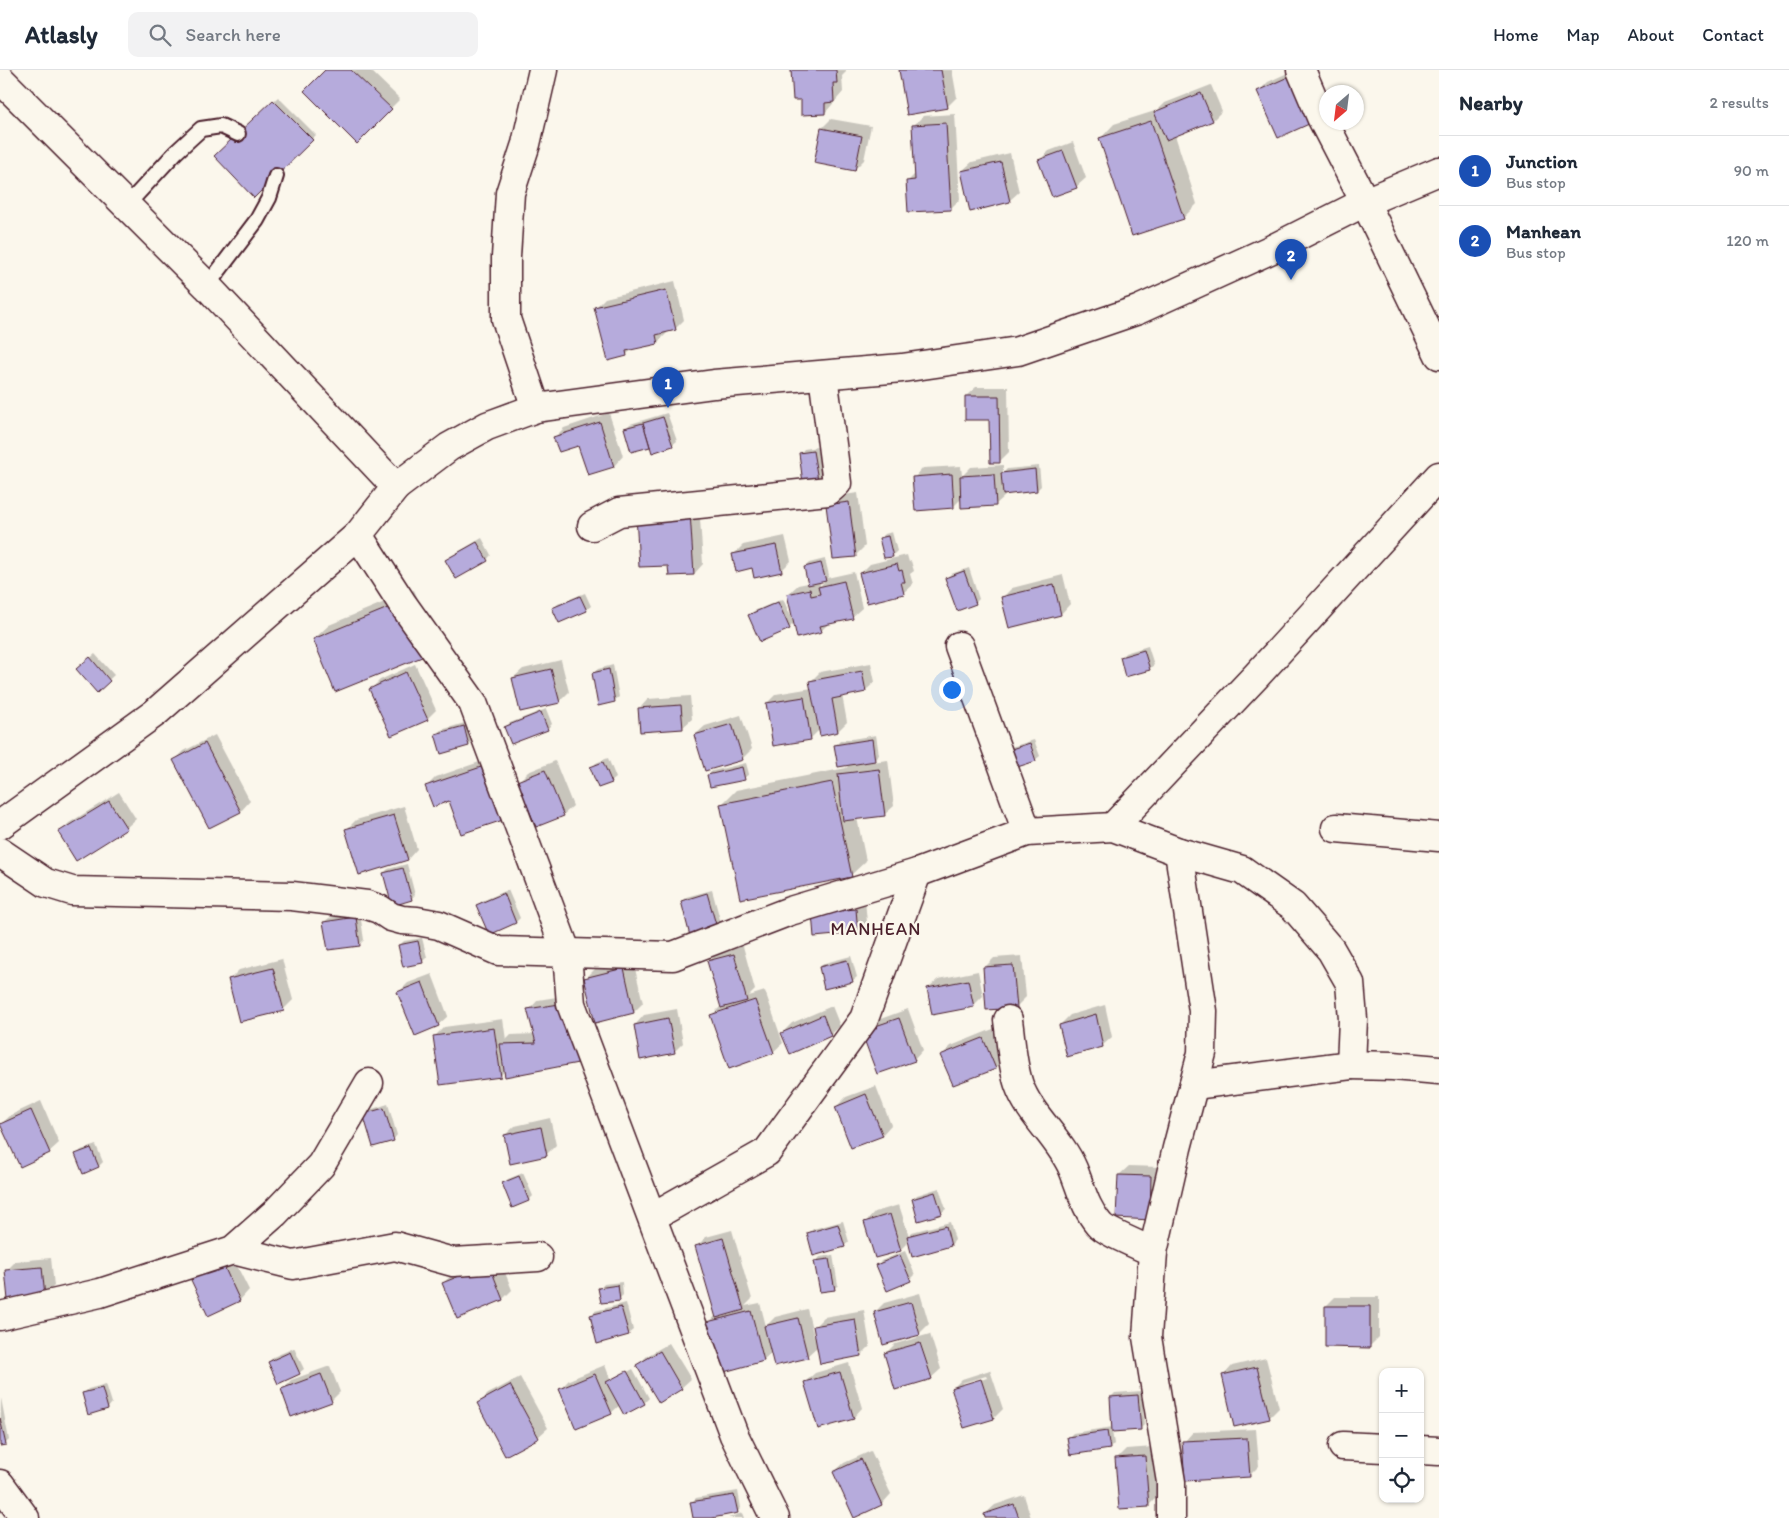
<!DOCTYPE html>
<meta charset="utf-8">
<style>
body{margin:0;font-family:Itim,sans-serif;background:#f2f2f3;color:#1f2937}
.controls{position:absolute;right:15px;bottom:15px;display:grid;overflow:hidden;border-radius:10px;box-shadow:0 1px 4px #0004}
.controls button{width:45px;height:45px;display:grid;place-items:center;padding:0;border:0;border-bottom:1px solid #e0e1e3;background:#fff;color:#1f2937;font:25px sans-serif}
.compass{position:absolute;left:1319px;top:15px;width:45px;height:45px;border-radius:50%;background:#fff;box-shadow:0 1px 4px #0004;rotate:208deg}
.you{position:absolute;left:951px;top:619px;width:18px;height:18px;margin:-12px;border:4px solid #fff;border-radius:50%;background:#1a73e8;box-shadow:0 0 0 8px #1a73e833}
.badge{display:grid;place-items:center;width:32px;height:32px;border-radius:50%;background:#d93025;color:#fff;font-size:16px;font-weight:700}
.pin{position:absolute;translate:-50% -41px;filter:drop-shadow(0 1px 2px #0008)}
.pin::after{content:'';position:absolute;top:26px;width:18px;height:15px;background:inherit;clip-path:polygon(0 0,100% 0,50% 100%)}
.list{margin:0;padding:0;list-style:none}
h2{display:flex;justify-content:space-between;align-items:center;height:65px;margin:0;padding:0 20px;font-size:21px}
h2 small{font-size:16px;font-weight:400;color:#747a83}
.list li{display:grid;grid-template-columns:32px 1fr auto;gap:15px;align-items:center;box-sizing:border-box;height:70px;padding:0 20px;border-top:1px solid #e0e1e3}
.list b{display:block;font-size:19px;white-space:nowrap}
.list p{margin:0;font-size:16px;white-space:nowrap;color:#747a83}
.list em{font-size:16px;font-style:normal;color:#747a83}
.icon{flex:none;width:28px;height:28px;fill:none;stroke:currentColor;stroke-width:2;stroke-linecap:round;stroke-linejoin:round}
.map{position:relative;flex:none;width:1439px;height:1448px;overflow:hidden}
header{display:flex;align-items:center;gap:30px;box-sizing:border-box;height:70px;padding:0 25px;background:#fff;border-bottom:1px solid #e0e1e3}
header strong{font-size:24px}
nav{display:flex;gap:28px;margin-inline-start:auto;font-size:18px}
.search{width:350px;height:45px;background:#f2f2f3;display:flex;align-items:center;gap:12px;box-sizing:border-box;padding:0 18px;border-radius:10px;color:#747a83;font-size:19px}
main{display:flex}
aside{flex:1;background:#fff}
.map>svg:first-child{display:block}
</style>
<header>
<strong>Atlasly</strong>
<div class="search"><svg class="icon" aria-label="search" viewBox="0 0 24 24"><circle cx="10" cy="10" r="6"/><path d="M15 15l6 6"/></svg>Search here</div>
<nav><a>Home</a><a>Map</a><a>About</a><a>Contact</a></nav>
</header>
<main>
<div class="map">
<svg width="1439" height="1448" viewBox="0 0 1439 1448">
<rect width="100%" height="100%" fill="#fbf7ec"/>
<filter id="ink" filterUnits="userSpaceOnUse"><feTurbulence type="fractalNoise" baseFrequency=".02" numOctaves="2"/><feDisplacementMap in="SourceGraphic" scale="10" xChannelSelector="R" yChannelSelector="G"/><feConvolveMatrix kernelMatrix="1 2 1 2 8 2 1 2 1" color-interpolation-filters="sRGB"/></filter>
<g filter="url(#ink)">
<g fill="#0003" fill-rule="evenodd">
<polygon points="327,0 370,0 400,29 357,72"/>
<polygon points="793,0 846,0 846,2 842,6 843,22 825,43"/>
<polygon points="900,0 952,0 957,27 947,37"/>
<polygon points="1294,0 1318,44 1308,53 1259,21 1268,12"/>
<polygon points="1211,15 1222,41 1213,50 1175,65 1197,134 1183,148 1100,69 1114,54 1158,40 1165,33"/>
<polygon points="278,27 316,65 254,126 216,86"/>
<polygon points="955,44 960,129 951,138 909,141 908,111 916,103 913,56 923,46"/>
<polygon points="831,49 871,56 864,90 855,99 822,58"/>
<polygon points="1073,72 1086,108 1076,117 1039,91 1049,81"/>
<polygon points="1010,83 1019,122 1009,131 962,101 972,92"/>
<polygon points="675,211 684,250 675,259 666,261 667,263 657,273 634,278 626,285 596,237 605,228"/>
<polygon points="976,317 1008,317 1009,382 999,392 990,348 966,326"/>
<polygon points="609,343 623,386 614,396 588,404 579,374 555,367 564,358"/>
<polygon points="667,343 677,371 672,375 650,376 632,381 625,359 630,354"/>
<polygon points="817,377 822,405 817,409 800,384 804,379"/>
<polygon points="1003,395 1003,403 1007,399 1039,396 1041,416 1037,420 1005,424 1005,426 995,435 962,428 954,436 914,408 923,398 961,396 962,406 971,397"/>
<polygon points="858,423 865,476 855,486 828,435 837,426"/>
<polygon points="699,433 703,494 694,504 670,495 640,496"/>
<polygon points="892,462 897,481 892,486 881,468 885,464"/>
<polygon points="785,466 791,491 781,501 733,485 743,475"/>
<polygon points="482,468 491,485 487,490 447,490 451,486"/>
<polygon points="907,485 909,492 911,491 914,501 910,504 913,514 903,523 861,503 870,494"/>
<path d="M825,489L829,505L827,508L854,502L862,538L852,547L830,552L821,561L788,524L798,515L808,513L805,497L809,493ZM827,509L820,516V511Z"/>
<polygon points="969,498 979,529 975,533 947,508 951,504"/>
<polygon points="1063,505 1070,534 1061,544 1003,527 1012,518"/>
<polygon points="414,520 436,571 421,585 336,620 314,569 329,555"/>
<polygon points="585,523 591,536 586,540 554,538 558,534"/>
<polygon points="783,529 794,553 789,558 750,546 754,541"/>
<polygon points="1148,576 1154,595 1149,599 1121,588 1125,583"/>
<polygon points="95,584 114,605 97,621 82,595"/>
<polygon points="561,590 569,622 559,632 513,608 523,599"/>
<polygon points="871,593 875,612 865,621 842,625 847,652 838,661 820,659 810,669 767,633 776,624 812,618 810,612 820,602"/>
<polygon points="415,594 436,640 427,649 371,619 380,610"/>
<polygon points="613,595 619,627 614,631 593,603 598,599"/>
<polygon points="690,626 692,649 682,658 639,639 648,629"/>
<polygon points="546,639 552,654 547,659 505,657 510,653"/>
<polygon points="741,645 752,679 742,689 695,665 705,656"/>
<polygon points="468,652 473,670 469,675 441,683 436,664 441,660"/>
<polygon points="215,665 250,731 241,741 210,757 174,691 184,681"/>
<polygon points="876,665 879,685 872,692 888,690 894,736 884,745 857,748 866,791 851,805 721,735 736,720 846,698 851,693 836,675 840,671"/>
<polygon points="1034,670 1040,686 1035,690 1008,678"/>
<polygon points="494,687 450,729 427,716 436,707"/>
<polygon points="608,688 616,708 611,712 592,698 596,693"/>
<polygon points="555,691 573,736 563,745 519,711 528,702"/>
<polygon points="746,693 749,704 744,708 708,705 712,701"/>
<polygon points="119,722 136,749 126,758 60,762 69,753"/>
<polygon points="404,736 417,779 408,789 347,759 356,750"/>
<polygon points="407,794 415,825 411,829 384,803 388,799"/>
<polygon points="508,820 520,848 516,852 490,863 478,835 482,831"/>
<polygon points="712,820 721,853 716,857 682,831 686,827"/>
<polygon points="865,830 867,852 857,862 813,843"/>
<polygon points="360,843 364,870 360,874 324,852 329,848"/>
<polygon points="422,868 427,887 422,892 400,875 404,871"/>
<polygon points="743,876 755,920 749,926 765,921 783,973 773,982 711,946 721,936 709,892 718,882"/>
<polygon points="851,886 857,907 852,911 820,897 825,893"/>
<polygon points="1022,886 1026,927 1016,937 985,897 994,888"/>
<polygon points="282,889 293,930 283,940 229,910 239,900"/>
<polygon points="633,890 643,933 634,942 596,951 585,909 595,899"/>
<polygon points="978,901 983,926 973,936 928,918 938,909"/>
<polygon points="432,904 448,946 438,955 399,922 408,913"/>
<polygon points="575,924 586,983 577,992 505,1001 500,1006 434,967 444,957 503,949 506,970 511,965 535,964 529,940 538,930"/>
<polygon points="1105,935 1112,967 1102,976 1060,955 1070,945"/>
<polygon points="832,936 840,956 830,965 782,963 792,953"/>
<polygon points="677,939 683,973 674,982 635,955 644,945"/>
<polygon points="908,939 923,980 914,990 877,1003 872,952"/>
<polygon points="993,959 1004,988 995,998 942,985 951,976"/>
<polygon points="876,1016 891,1055 882,1065 836,1037 846,1027"/>
<polygon points="41,1031 59,1073 49,1082 1,1054 11,1045"/>
<polygon points="388,1034 397,1065 393,1070 364,1044 369,1040"/>
<polygon points="550,1048 556,1075 547,1084 511,1092 505,1065 515,1056"/>
<polygon points="96,1075 103,1092 99,1096 84,1102 77,1085 81,1080"/>
<polygon points="1129,1096 1160,1097 1159,1139 1119,1105"/>
<polygon points="523,1103 533,1126 529,1130 504,1113 508,1109"/>
<polygon points="939,1118 946,1139 941,1143 913,1129 917,1125"/>
<polygon points="899,1135 909,1166 912,1162 950,1152 955,1170 951,1175 913,1185 909,1171 900,1180 866,1152 875,1142"/>
<polygon points="843,1151 849,1172 844,1176 809,1163 813,1159"/>
<polygon points="732,1160 752,1229 745,1236 760,1233 766,1256 775,1247 807,1239 814,1267 816,1266 814,1257 824,1247 864,1240 870,1276 861,1285 818,1276 807,1286 772,1282 763,1290 709,1253 716,1245 697,1176 706,1167"/>
<polygon points="905,1181 915,1205 911,1209 887,1219 877,1196 881,1191"/>
<polygon points="498,1185 512,1220 503,1229 443,1213 453,1204"/>
<polygon points="833,1185 838,1215 834,1219 816,1192 820,1187"/>
<polygon points="232,1186 249,1220 240,1230 209,1244 192,1210 202,1201"/>
<polygon points="51,1188 54,1216 44,1226 6,1201 16,1191"/>
<polygon points="622,1212 623,1225 619,1229 600,1219 604,1214"/>
<polygon points="920,1223 929,1254 919,1264 875,1242 884,1233"/>
<polygon points="1335,1227 1379,1227 1379,1267 1369,1277 1326,1236"/>
<polygon points="626,1233 633,1260 628,1264 591,1246 595,1241"/>
<polygon points="930,1264 941,1299 931,1308 885,1284 895,1274"/>
<polygon points="669,1273 691,1309 681,1318 638,1295 647,1286"/>
<polygon points="294,1278 304,1299 299,1303 269,1292 273,1287"/>
<polygon points="1266,1288 1279,1338 1269,1348 1223,1306 1232,1296"/>
<polygon points="849,1293 862,1338 853,1348 805,1312 815,1303"/>
<polygon points="605,1295 611,1311 633,1299 649,1328 644,1333 620,1335 611,1343 560,1319 569,1310"/>
<polygon points="330,1296 340,1322 331,1331 282,1320 291,1310"/>
<path d="M990,1300L1003,1339L994,1348L953,1318L962,1309ZM986,1306L987,1308L962,1316V1313Z"/>
<polygon points="520,1307 548,1358 538,1367 479,1333 488,1324"/>
<polygon points="106,1314 112,1333 108,1338 83,1324 88,1319"/>
<polygon points="1142,1321 1144,1355 1140,1359 1112,1361 1114,1374 1110,1378 1069,1367 1073,1363 1113,1357 1111,1327 1115,1323"/>
<polygon points="1,1328 9,1370 5,1374 0,1375"/>
<polygon points="1256,1359 1259,1396 1249,1406 1184,1372 1193,1362"/>
<polygon points="1154,1377 1158,1426 1148,1436 1117,1388 1126,1379"/>
<polygon points="871,1381 891,1424 882,1434 854,1446 834,1402 844,1393"/>
<polygon points="738,1421 741,1438 737,1442 705,1448 694,1448 692,1432 696,1428"/>
<polygon points="1024,1425 1031,1448 986,1448 985,1444 995,1435"/>
<polygon points="742,1443 744,1448 728,1448"/>
</g>
<g fill="#b6abdc" stroke="#4a1f2b">
<polygon points="325,0 351,0 392,39 357,74 304,21"/>
<polygon points="791,0 836,0 837,13 833,13 834,32 825,33 825,44 801,45 801,30 793,30"/>
<polygon points="899,0 941,0 948,38 907,45"/>
<polygon points="1288,7 1309,54 1278,68 1257,21"/>
<polygon points="1201,23 1213,51 1166,70 1154,42"/>
<polygon points="273,30 313,70 254,128 214,86"/>
<polygon points="1151,51 1184,149 1132,166 1099,68"/>
<polygon points="946,53 951,140 908,142 906,111 915,110 912,55"/>
<polygon points="821,58 862,66 855,101 814,93"/>
<polygon points="1063,81 1077,118 1052,127 1038,90"/>
<polygon points="1001,92 1010,132 970,142 961,101"/>
<polygon points="666,220 676,260 656,265 658,274 626,281 627,286 608,291 594,237"/>
<polygon points="965,326 999,326 1000,393 990,393 989,350 965,350"/>
<polygon points="663,347 673,376 652,383 643,353"/>
<polygon points="600,352 614,397 588,405 578,376 559,382 553,367"/>
<polygon points="643,353 650,377 631,382 624,358"/>
<polygon points="813,381 818,410 803,413 799,383"/>
<polygon points="1035,399 1037,421 1003,425 1001,403"/>
<polygon points="952,404 954,438 915,441 912,407"/>
<polygon points="994,404 996,436 961,438 960,406"/>
<polygon points="849,432 856,487 833,489 826,435"/>
<polygon points="690,442 694,505 669,506 668,496 639,497 636,445"/>
<polygon points="888,466 893,487 884,488 879,468"/>
<polygon points="477,472 488,491 456,509 445,490"/>
<polygon points="776,475 782,502 754,508 752,498 736,502 732,484"/>
<polygon points="821,493 826,511 808,515 804,497"/>
<polygon points="897,494 899,501 902,500 905,512 901,512 904,524 867,533 859,503"/>
<polygon points="964,501 976,534 957,541 945,508"/>
<polygon points="844,511 853,549 820,556 822,562 797,568 787,524 810,519 811,526 820,524 818,517"/>
<polygon points="1054,514 1061,545 1009,558 1001,527"/>
<polygon points="580,526 587,541 559,553 552,538"/>
<polygon points="778,532 790,559 760,572 748,545"/>
<polygon points="400,533 422,587 335,622 313,569"/>
<polygon points="1144,580 1150,600 1125,607 1120,587"/>
<polygon points="90,587 110,611 97,623 76,599"/>
<polygon points="551,599 560,633 520,642 512,608"/>
<polygon points="609,599 615,632 598,636 592,603"/>
<polygon points="862,601 866,622 832,629 838,662 820,666 809,611"/>
<polygon points="406,602 428,650 391,666 369,619"/>
<polygon points="804,627 811,670 773,676 766,633"/>
<polygon points="681,635 683,659 640,662 638,638"/>
<polygon points="541,642 548,660 511,674 504,657"/>
<polygon points="732,654 743,690 705,701 694,665"/>
<polygon points="464,656 469,676 441,684 435,664"/>
<polygon points="872,669 875,691 838,697 834,675"/>
<polygon points="205,673 241,742 209,758 173,690"/>
<polygon points="1030,673 1036,691 1008,700 1002,682"/>
<polygon points="603,692 612,713 598,718 590,697"/>
<polygon points="484,696 503,750 461,764 449,731 433,737 425,716"/>
<polygon points="742,697 745,710 710,717 707,705"/>
<polygon points="879,699 885,746 843,751 838,704"/>
<polygon points="545,700 564,746 536,757 517,711"/>
<polygon points="832,712 852,807 740,829 720,734"/>
<polygon points="109,731 127,759 76,791 58,762"/>
<polygon points="394,745 408,790 359,805 345,759"/>
<polygon points="403,798 412,830 392,836 383,803"/>
<polygon points="504,823 516,853 489,865 476,835"/>
<polygon points="707,823 717,858 690,866 681,831"/>
<polygon points="856,839 858,863 814,867 812,843"/>
<polygon points="356,847 360,876 328,880 323,852"/>
<polygon points="418,871 423,893 403,897 398,875"/>
<polygon points="734,884 747,931 721,938 707,891"/>
<polygon points="847,890 853,912 824,919 819,897"/>
<polygon points="1013,895 1017,938 986,940 983,897"/>
<polygon points="273,898 284,941 239,952 228,909"/>
<polygon points="624,898 634,943 595,953 584,908"/>
<polygon points="968,910 974,937 932,945 927,918"/>
<polygon points="422,912 439,956 415,966 397,922"/>
<polygon points="755,930 774,983 729,999 710,945"/>
<polygon points="566,933 578,993 505,1007 500,974 536,973 527,939"/>
<polygon points="1096,944 1103,977 1067,987 1059,955"/>
<polygon points="823,945 831,966 790,984 781,963"/>
<polygon points="668,948 675,983 640,990 634,955"/>
<polygon points="899,948 915,991 877,1004 861,961"/>
<polygon points="494,958 501,1007 440,1015 433,966"/>
<polygon points="983,968 996,999 953,1015 940,985"/>
<polygon points="866,1024 883,1066 851,1078 835,1037"/>
<polygon points="384,1038 394,1071 373,1077 363,1044"/>
<polygon points="31,1040 50,1083 20,1097 0,1054"/>
<polygon points="541,1057 547,1086 510,1094 504,1065"/>
<polygon points="91,1078 99,1097 83,1104 75,1084"/>
<polygon points="1118,1105 1151,1106 1150,1150 1116,1148"/>
<polygon points="519,1106 529,1131 512,1138 502,1113"/>
<polygon points="935,1122 942,1144 918,1151 912,1129"/>
<polygon points="890,1144 901,1181 875,1188 864,1152"/>
<polygon points="838,1154 845,1177 813,1186 807,1163"/>
<polygon points="946,1156 951,1176 912,1187 907,1166"/>
<polygon points="723,1168 744,1240 716,1248 695,1176"/>
<polygon points="900,1185 911,1211 887,1221 876,1195"/>
<polygon points="829,1189 835,1220 820,1222 814,1191"/>
<polygon points="223,1194 240,1231 208,1246 191,1210"/>
<polygon points="489,1194 503,1230 457,1249 442,1213"/>
<polygon points="42,1197 45,1227 8,1230 5,1200"/>
<polygon points="618,1215 620,1231 601,1233 598,1218"/>
<polygon points="911,1232 920,1265 883,1275 874,1242"/>
<polygon points="1325,1236 1370,1236 1370,1278 1325,1277"/>
<polygon points="621,1237 629,1265 597,1274 590,1245"/>
<polygon points="751,1241 764,1291 720,1303 707,1252"/>
<polygon points="798,1248 808,1288 774,1296 764,1256"/>
<polygon points="855,1249 861,1286 820,1294 813,1256"/>
<polygon points="920,1273 932,1309 895,1320 884,1283"/>
<polygon points="660,1281 682,1319 659,1333 636,1295"/>
<polygon points="290,1282 300,1304 278,1314 268,1292"/>
<polygon points="1257,1297 1270,1349 1234,1357 1222,1305"/>
<polygon points="627,1301 645,1334 624,1345 606,1312"/>
<polygon points="840,1302 854,1349 818,1359 804,1312"/>
<polygon points="321,1304 332,1332 291,1347 281,1319"/>
<polygon points="595,1304 612,1344 576,1359 559,1319"/>
<polygon points="981,1309 994,1349 964,1358 951,1318"/>
<polygon points="510,1315 539,1368 505,1386 477,1333"/>
<polygon points="102,1318 108,1339 88,1345 82,1323"/>
<polygon points="1138,1325 1141,1360 1112,1362 1110,1327"/>
<polygon points="0,1348 6,1375 0,1376"/>
<polygon points="1107,1361 1110,1379 1070,1385 1067,1367"/>
<polygon points="1247,1368 1250,1407 1185,1411 1182,1371"/>
<polygon points="1145,1386 1149,1437 1119,1439 1115,1388"/>
<polygon points="861,1389 882,1435 854,1448 833,1402"/>
<polygon points="734,1425 738,1443 712,1448 693,1448 690,1432"/>
<polygon points="1014,1434 1019,1448 985,1448 984,1444"/>
</g>
<g fill="none" stroke-linecap="round" stroke-linejoin="round">
<defs>
<g id="lane">
<polyline points="127,135 176,82 201,59 221,56 238,64"/>
<polyline points="207,216 257,150 269,128 276,106"/>
</g>
<g id="street">
<polyline points="1301,0 1321,47 1365,132 1439,285"/>
<polyline points="536,338 506,249 506,187 510,123 526,74 543,0"/>
<polyline points="396,417 449,377 487,356 536,338 714,314 902,298 1018,281 1138,240 1272,179 1365,132 1439,101"/>
<polyline points="592,456 619,442 828,421 837,413 823,305"/>
<polyline points="358,465 402,533 473,633 567,884 571,934 734,1365 775,1448"/>
<polyline points="959,576 1027,762"/>
<polyline points="1113,757 1257,605 1439,406"/>
<polyline points="1336,758 1439,767"/>
<polyline points="0,782 46,813 72,821 292,826 367,835 379,839 391,847 402,850 417,851 439,855 498,881 673,886 790,841 917,803 1027,762 1113,757 1179,782 1242,800 1293,836 1331,880 1350,913 1353,949 1351,995 1393,996 1439,1000"/>
<path d="M1008,950C1011,971 1012,995 1019,1015C1030,1046 1060,1068 1073,1099C1081,1118 1085,1138 1099,1154C1104,1161 1143,1177 1153,1182"/>
<polyline points="1194,1015 1351,995"/>
<polyline points="652,1147 767,1082 864,949 917,803"/>
<polyline points="233,1180 293,1195 395,1176 453,1192 538,1187"/>
<polyline points="0,1246 100,1223 233,1180 275,1143 321,1095 369,1013"/>
<polyline points="1343,1376 1383,1378"/>
<polyline points="1420,1380 1439,1381"/>
<polyline points="0,1414 25,1448"/>
<polyline points="1171,1448 1171,1412 1147,1267 1153,1182 1177,1078 1202,983 1203,941 1179,782"/>
</g>
<polyline id="secondary" points="0,9 207,216 396,417 358,465 155,643 0,755"/>
</defs>
<use href="#lane" stroke="#4a1f2b" stroke-width="18"/>
<use href="#street" stroke="#4a1f2b" stroke-width="31"/>
<use href="#secondary" stroke="#4a1f2b" stroke-width="31"/>
<use href="#lane" stroke="#fbf7ec" stroke-width="14"/>
<use href="#street" stroke="#fbf7ec" stroke-width="28"/>
<use href="#secondary" stroke="#fbf7ec" stroke-width="28"/>
</g>
</g>
<g text-anchor="middle" dominant-baseline="central" stroke-width="4.5" stroke-linejoin="round" paint-order="stroke">
<g font-size="18" letter-spacing="1" fill="#4a1f2b" stroke="#fbf7ec">
<text x="876" y="859">MANHEAN</text>
</g>
</g>
</svg>
<div class="controls">
<button>+</button>
<button>−</button>
<button><svg class="icon" aria-label="locate" viewBox="0 0 24 24"><circle cx="12" cy="12" r="6"/><path d="M12 2v4M12 18v4M2 12h4M18 12h4"/></svg></button>
</div>
<svg class="compass" viewBox="-18 -18 36 36"><path d="M0-13l5 13h-10z" fill="#e53935"/><path d="M0 13l5-13h-10z" fill="#747a83"/></svg>
<div class="you"></div>
<div class="pin badge" style="left:668px;top:338px;background:#1a4fb4">1</div>
<div class="pin badge" style="left:1291px;top:210px;background:#1a4fb4">2</div>
</div>
<aside>
<h2>Nearby<small>2 results</small></h2>
<ul class="list">
<li><span class="badge" style="background:#1a4fb4">1</span><div><b>Junction</b><p>Bus stop</p></div><em>90 m</em></li>
<li><span class="badge" style="background:#1a4fb4">2</span><div><b>Manhean</b><p>Bus stop</p></div><em>120 m</em></li>
</ul>
</aside>
</main>
